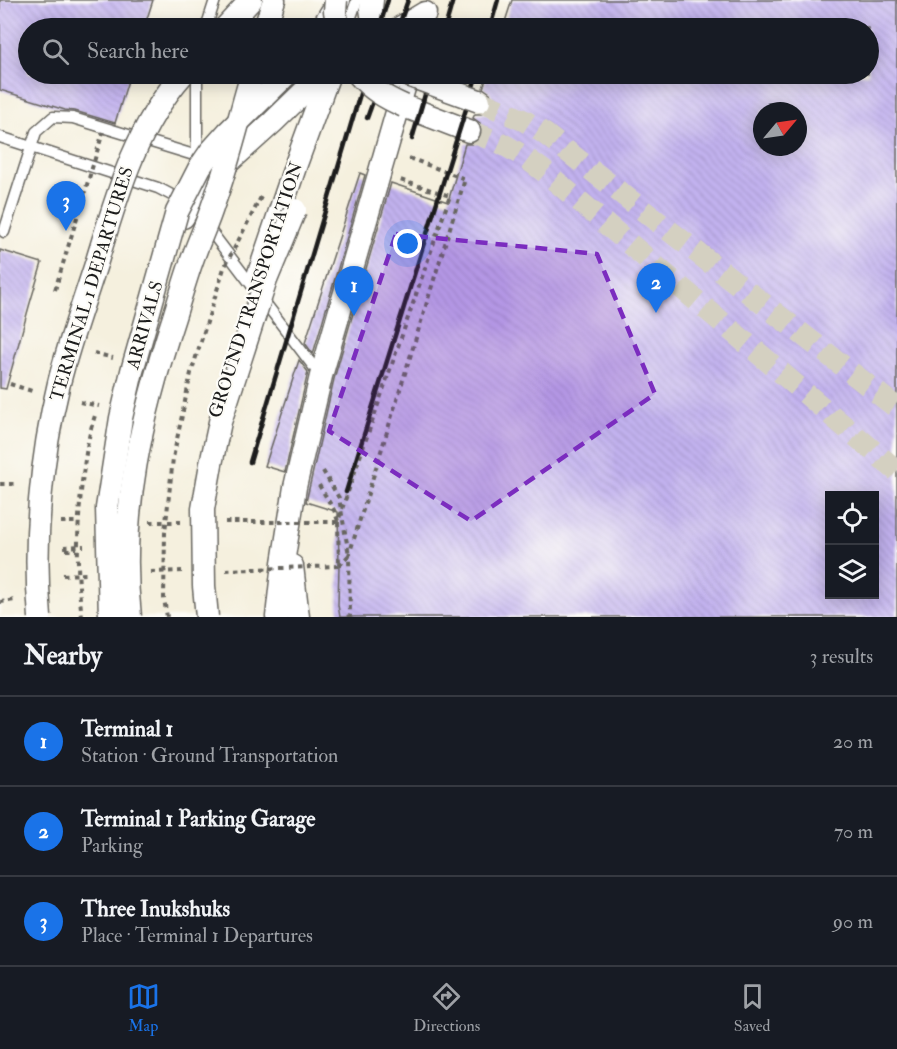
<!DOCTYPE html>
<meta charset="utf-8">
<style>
body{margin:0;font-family:"IM FELL Double Pica",serif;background:#242831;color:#f1f3f6}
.controls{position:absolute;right:18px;bottom:18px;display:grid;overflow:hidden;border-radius:0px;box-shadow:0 3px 15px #0003}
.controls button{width:54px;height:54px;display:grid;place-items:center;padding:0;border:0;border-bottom:2px solid #363941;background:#171b24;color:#f1f3f6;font:30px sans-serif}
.compass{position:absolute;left:753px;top:102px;width:54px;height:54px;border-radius:50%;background:#171b24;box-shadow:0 3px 15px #0003;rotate:61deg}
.you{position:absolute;left:408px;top:244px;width:21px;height:21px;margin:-15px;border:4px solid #fff;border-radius:50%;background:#1a73e8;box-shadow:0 0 0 9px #1a73e833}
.badge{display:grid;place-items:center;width:39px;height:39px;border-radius:50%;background:#1a73e8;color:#fff;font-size:20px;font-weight:700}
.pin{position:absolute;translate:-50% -50px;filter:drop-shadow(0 2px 3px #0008)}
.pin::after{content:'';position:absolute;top:32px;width:21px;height:18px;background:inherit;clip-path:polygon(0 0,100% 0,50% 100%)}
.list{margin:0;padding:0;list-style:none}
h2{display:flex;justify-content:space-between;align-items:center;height:78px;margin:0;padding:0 24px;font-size:26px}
h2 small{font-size:20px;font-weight:400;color:#9ea1a6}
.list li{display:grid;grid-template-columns:39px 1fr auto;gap:18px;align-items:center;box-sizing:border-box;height:90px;padding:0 24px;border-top:2px solid #363941}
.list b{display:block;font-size:22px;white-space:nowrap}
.list p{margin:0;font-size:20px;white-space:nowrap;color:#9ea1a6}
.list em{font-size:20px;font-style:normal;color:#9ea1a6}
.icon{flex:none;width:33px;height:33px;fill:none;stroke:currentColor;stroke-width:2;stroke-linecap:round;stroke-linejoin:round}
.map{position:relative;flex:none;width:897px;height:617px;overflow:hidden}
.search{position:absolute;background:#171b24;box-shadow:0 3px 15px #0003;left:18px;right:18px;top:18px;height:66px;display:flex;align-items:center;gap:15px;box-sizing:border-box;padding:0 21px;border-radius:33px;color:#9ea1a6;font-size:22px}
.sheet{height:348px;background:#171b24}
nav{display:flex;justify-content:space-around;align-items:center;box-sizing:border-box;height:84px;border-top:2px solid #363941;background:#171b24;font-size:16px;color:#9ea1a6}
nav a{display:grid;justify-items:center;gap:3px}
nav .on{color:#1a73e8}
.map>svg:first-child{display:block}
</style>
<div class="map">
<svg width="897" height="617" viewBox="0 0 897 617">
<defs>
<pattern id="building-back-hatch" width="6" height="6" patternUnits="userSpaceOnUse" patternTransform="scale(1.5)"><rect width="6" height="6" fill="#c2b2ef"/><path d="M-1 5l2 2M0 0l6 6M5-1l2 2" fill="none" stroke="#a698cc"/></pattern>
</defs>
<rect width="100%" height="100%" fill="#fdfcf7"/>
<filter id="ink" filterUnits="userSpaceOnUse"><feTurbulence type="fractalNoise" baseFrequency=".0167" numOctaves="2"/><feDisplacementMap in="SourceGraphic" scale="12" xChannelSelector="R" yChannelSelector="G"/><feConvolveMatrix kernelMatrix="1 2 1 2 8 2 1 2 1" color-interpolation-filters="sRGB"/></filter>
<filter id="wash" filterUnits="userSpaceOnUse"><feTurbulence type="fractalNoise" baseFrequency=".008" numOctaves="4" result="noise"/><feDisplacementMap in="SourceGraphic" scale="24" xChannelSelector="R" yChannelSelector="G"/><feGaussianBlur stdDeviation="1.35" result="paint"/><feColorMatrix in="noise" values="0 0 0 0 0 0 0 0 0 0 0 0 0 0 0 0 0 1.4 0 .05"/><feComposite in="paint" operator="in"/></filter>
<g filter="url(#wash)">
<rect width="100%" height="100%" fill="#f5f0de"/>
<g id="blocks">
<g fill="url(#building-back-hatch)" fill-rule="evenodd">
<polygon points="0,0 153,0 144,28 28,28 28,74 130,74 115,123 75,111 65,110 0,90"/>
<path d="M512,0H897V617H340L338,605L339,566L338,512L306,502L334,379L391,183L448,202L465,144H472L477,142L482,135V129L480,123L473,118L475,114H481L487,112L492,105V98L490,93L483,88L488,74H868V28H503ZM762,111H798V147H762ZM830,495H874V594H830Z"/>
<polygon points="360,173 365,175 313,354 305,343"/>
<polygon points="0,250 42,263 30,303 6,389 0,388"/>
<polygon points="299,360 308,372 285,472 265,466"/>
</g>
</g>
</g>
<g filter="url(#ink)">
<use href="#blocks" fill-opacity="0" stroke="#686660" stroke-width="1.5"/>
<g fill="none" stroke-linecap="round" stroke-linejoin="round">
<g stroke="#d4d0c1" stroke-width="22" stroke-dasharray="22 11" stroke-linecap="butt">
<polyline points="479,101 525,121 545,134 897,408"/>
<polyline points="469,131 501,143 523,156 545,172 897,471"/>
</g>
<defs>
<g id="service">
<polyline points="206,28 215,0"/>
<polyline points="347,28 357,0"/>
<polyline points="297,74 317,74"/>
<polyline points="0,137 158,188 183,201"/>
<polyline points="197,163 197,74"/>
<polyline points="206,225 320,375"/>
<polyline points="4,232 36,132 53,117 73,118 197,156"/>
</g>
<g id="minor">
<polyline points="372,0 371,8 374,28"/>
<polyline points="225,28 251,0"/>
<polyline points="265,28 274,0"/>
<polyline points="322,28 339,0"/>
<polyline points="400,28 425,13"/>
<polyline points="404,106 469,131"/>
<polyline points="183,217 190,205 213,176 273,122 311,85 326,74"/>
<polyline points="258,276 296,164 329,74"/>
<polyline points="292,566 298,617"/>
<polyline points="277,617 283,563 295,487 321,376 408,74"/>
</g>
</defs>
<use href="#service" stroke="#686660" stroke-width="13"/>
<use href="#minor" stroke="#686660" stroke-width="25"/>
<g stroke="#686660" stroke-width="4" stroke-dasharray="4.5 4.5" stroke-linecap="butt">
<polyline points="323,471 339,498 349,555 339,566 338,522 341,512 450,196 400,180"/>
<polyline points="0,484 16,484"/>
<polyline points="319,485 334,510 338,521"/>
<polyline points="64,547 84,546"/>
<polyline points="66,550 77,550"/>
<polyline points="0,602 16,600"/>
<polyline points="347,617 350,616 349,555 465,179 409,158"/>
</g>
<use href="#service" stroke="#fff" stroke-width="10"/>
<use href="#minor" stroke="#fff" stroke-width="22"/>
<g stroke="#1c1c1c" stroke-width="4.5">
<polyline points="379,28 388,0"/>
<polyline points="398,28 408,0"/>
<polyline points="445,28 453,0"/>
<polyline points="490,28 498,0"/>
<polyline points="367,118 383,74"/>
<polyline points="412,139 431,74"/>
<polyline points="250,462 366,74"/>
<polyline points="346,492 477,74"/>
</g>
<defs>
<g id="minor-bridge">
<polyline points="336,0 335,11 338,28"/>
<path d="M358,74C372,90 384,97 404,106"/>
<polyline points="407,74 410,76 479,101"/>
<path d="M40,617C33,541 41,457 59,383C69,342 84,302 97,261C117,195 136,127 183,74"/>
<polyline points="110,617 107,508 121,418 132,371 177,212 200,167 211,151 228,132 287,74"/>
<path d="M130,617C118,514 142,414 174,317C181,295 187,273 195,252C201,236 208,221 213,205C229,162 239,117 252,74"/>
<polyline points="207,617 204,586 203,509 211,464 220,422 266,280 295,210"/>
</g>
</defs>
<use href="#minor-bridge" stroke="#686660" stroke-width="25" stroke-linecap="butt"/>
<g stroke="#686660" stroke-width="4" stroke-dasharray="4.5 4.5" stroke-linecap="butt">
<polyline points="55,290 103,132"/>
<polyline points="94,353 113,358"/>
<polyline points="10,384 35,392"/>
<polyline points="80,402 99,406"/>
<polyline points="61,522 79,522"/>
<polyline points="150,522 181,522"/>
<polyline points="225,522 338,522"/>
<polyline points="226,570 339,566"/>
<polyline points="151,572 182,571"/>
<polyline points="63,575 86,574"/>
<path d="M82,617C76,570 77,529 82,482C85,459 88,434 96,413"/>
<polyline points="167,617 164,599 165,532 173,458 191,373 224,268 261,197"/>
</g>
<use href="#minor-bridge" stroke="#fff" stroke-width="22"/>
</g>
</g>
<path fill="#7b2cbf" fill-opacity="0.2" stroke="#7b2cbf" stroke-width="4.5" stroke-dasharray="12 8" stroke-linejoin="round" d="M396,234L597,254L655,394L471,521L329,431Z"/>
<g text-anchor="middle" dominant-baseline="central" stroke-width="4.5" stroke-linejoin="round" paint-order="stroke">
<g font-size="18" fill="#1c1c1c" stroke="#fdfcf7">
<text transform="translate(92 284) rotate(-73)">TERMINAL 1 DEPARTURES</text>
<text transform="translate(256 290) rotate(-72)">GROUND TRANSPORTATION</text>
<text transform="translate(145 325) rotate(-74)">ARRIVALS</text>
</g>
</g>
</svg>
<div class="controls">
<button><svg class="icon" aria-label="locate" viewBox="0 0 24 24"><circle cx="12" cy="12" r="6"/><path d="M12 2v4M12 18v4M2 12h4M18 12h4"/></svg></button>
<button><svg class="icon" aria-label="layers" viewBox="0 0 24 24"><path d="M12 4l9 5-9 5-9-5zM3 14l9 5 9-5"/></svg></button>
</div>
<svg class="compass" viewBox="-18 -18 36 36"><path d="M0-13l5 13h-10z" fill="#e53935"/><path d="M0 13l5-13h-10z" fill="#9ea1a6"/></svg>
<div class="you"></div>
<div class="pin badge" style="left:354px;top:316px">1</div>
<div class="pin badge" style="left:656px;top:313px">2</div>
<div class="pin badge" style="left:66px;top:231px">3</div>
<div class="search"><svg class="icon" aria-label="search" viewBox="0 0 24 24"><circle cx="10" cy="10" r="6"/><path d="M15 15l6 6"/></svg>Search here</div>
</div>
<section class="sheet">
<h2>Nearby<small>3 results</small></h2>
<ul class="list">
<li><span class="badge">1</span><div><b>Terminal 1</b><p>Station · Ground Transportation</p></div><em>20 m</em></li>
<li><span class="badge">2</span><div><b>Terminal 1 Parking Garage</b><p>Parking</p></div><em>70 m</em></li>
<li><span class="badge">3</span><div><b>Three Inukshuks</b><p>Place · Terminal 1 Departures</p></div><em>90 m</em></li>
</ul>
</section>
<nav>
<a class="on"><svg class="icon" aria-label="map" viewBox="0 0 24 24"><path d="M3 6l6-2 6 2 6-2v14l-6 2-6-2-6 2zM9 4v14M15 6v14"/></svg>Map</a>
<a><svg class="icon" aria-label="directions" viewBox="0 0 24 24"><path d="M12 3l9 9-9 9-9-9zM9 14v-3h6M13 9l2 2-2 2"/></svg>Directions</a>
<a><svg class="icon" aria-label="saved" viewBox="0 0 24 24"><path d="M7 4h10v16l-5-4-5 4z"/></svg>Saved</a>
</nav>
